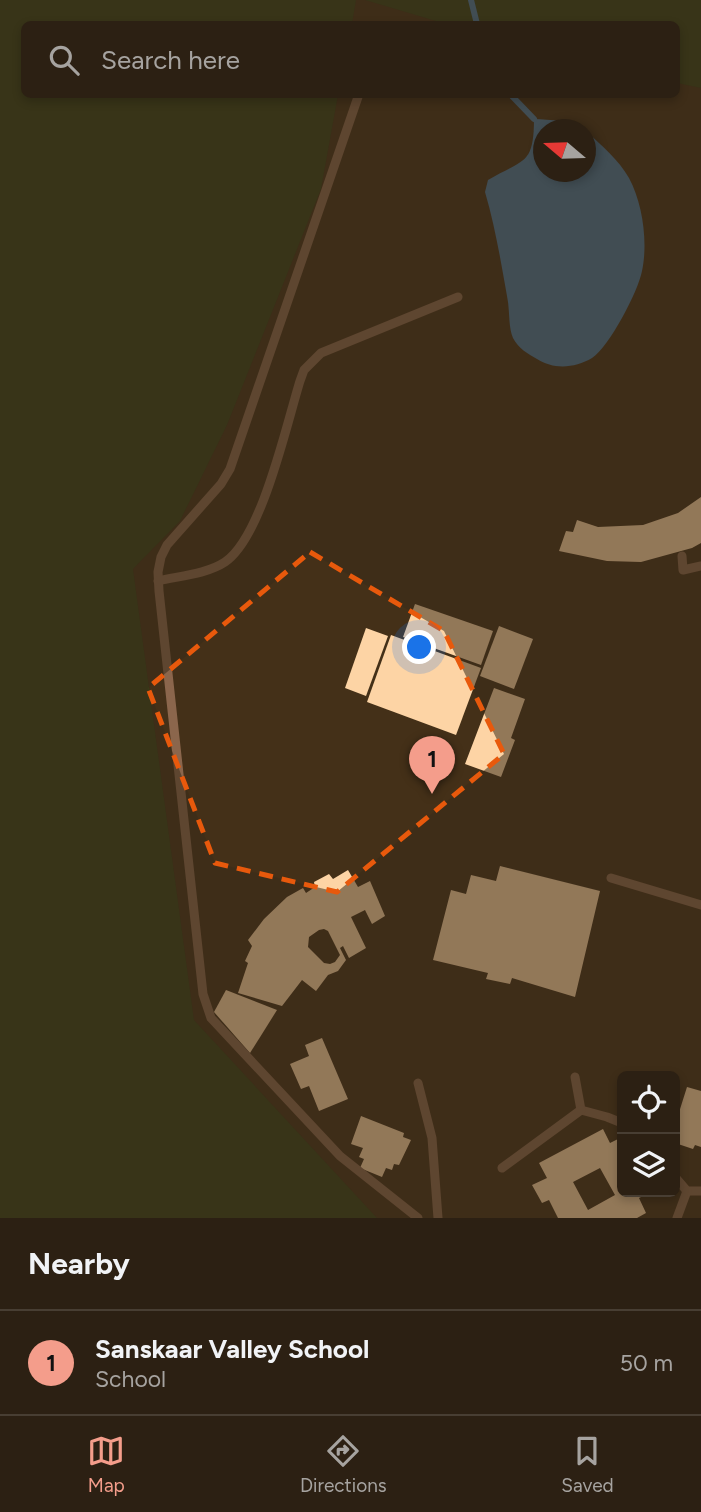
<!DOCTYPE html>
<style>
body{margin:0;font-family:Figtree,sans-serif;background:#34281c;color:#f1f3f6}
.controls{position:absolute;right:21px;bottom:21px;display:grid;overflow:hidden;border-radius:10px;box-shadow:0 4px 10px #0003}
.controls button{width:63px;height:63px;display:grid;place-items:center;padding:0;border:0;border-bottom:2px solid #483e33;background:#2c2013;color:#f1f3f6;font:35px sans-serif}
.compass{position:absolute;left:533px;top:119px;width:63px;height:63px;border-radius:50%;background:#2c2013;box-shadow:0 4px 10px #0003;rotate:289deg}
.you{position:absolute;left:420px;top:648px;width:24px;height:24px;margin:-18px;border:5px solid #fff;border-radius:50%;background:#1a73e8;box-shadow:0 0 0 10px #1a73e833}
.badge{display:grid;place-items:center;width:46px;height:46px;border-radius:50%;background:#f49d8b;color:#111;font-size:23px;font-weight:700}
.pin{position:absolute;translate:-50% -58px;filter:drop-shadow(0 2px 4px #0008)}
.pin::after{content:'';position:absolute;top:37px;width:24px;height:21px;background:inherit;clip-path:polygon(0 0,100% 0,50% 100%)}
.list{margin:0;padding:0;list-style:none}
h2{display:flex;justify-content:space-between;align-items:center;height:91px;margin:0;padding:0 28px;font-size:30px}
h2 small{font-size:23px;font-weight:400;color:#a6a3a0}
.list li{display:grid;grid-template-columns:46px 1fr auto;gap:21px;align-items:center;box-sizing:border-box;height:105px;padding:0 28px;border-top:2px solid #483e33}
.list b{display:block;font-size:26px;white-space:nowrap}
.list p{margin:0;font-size:23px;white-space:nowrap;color:#a6a3a0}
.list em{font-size:23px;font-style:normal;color:#a6a3a0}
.icon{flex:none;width:38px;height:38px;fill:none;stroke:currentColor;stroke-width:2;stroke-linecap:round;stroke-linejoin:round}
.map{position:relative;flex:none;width:701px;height:1218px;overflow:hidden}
.search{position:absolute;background:#2c2013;box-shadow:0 4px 10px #0003;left:21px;right:21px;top:21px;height:77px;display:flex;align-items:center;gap:18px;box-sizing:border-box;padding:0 24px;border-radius:10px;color:#a6a3a0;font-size:26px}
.sheet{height:196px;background:#2c2013}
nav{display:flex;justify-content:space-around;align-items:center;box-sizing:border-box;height:98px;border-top:2px solid #483e33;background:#2c2013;font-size:19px;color:#a6a3a0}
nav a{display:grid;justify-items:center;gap:4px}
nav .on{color:#f49d8b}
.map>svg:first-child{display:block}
</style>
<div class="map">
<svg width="701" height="1218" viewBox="0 0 701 1218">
<rect width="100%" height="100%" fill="#3a2b19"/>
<g fill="#443018" fill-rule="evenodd">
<polygon points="356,0 365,0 446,24 352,24"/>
<path d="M677,83L701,88V1218H377L194,1020L133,569L180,521L227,425L321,189L338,95L676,94ZM544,130H586V172H544ZM622,1076H675V1192H622Z"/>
</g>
<g fill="#373e17">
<polygon points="0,0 356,0 352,24 24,24 24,94 338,95 321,189 227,425 180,521 133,569 194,1020 377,1218 0,1218"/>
<polygon points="365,0 701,0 701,88 677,83 676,24 446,24"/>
</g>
<path fill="#49759a" d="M534,119C550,120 571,120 584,129L544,130V172H586V131C601,145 619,160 629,178C643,204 648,243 642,271C638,292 609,347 592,358C575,368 554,370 537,359C528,354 518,348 513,338C508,326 510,309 507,296C501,262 495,226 485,192L488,180C523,159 534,166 534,119Z"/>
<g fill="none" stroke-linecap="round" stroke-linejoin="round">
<g stroke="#49759a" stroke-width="6">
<polyline points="471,0 477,24"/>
<polyline points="510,94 534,119"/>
</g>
</g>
<g fill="#fdd4a5" fill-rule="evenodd">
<polygon points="701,497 701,543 692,548 641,562 607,561 559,551 566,531 573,532 577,520 598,527 643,525 678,513"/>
<polygon points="415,604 493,631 481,665 403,637"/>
<polygon points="499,626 533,639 514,689 480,676"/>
<polygon points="366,628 388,636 366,696 345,688"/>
<polygon points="391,635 481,668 456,735 367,702"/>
<polygon points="494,688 525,699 511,738 515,740 501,777 465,764"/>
<polygon points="500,866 600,891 575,997 512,978 510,984 486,979 488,973 433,960 451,890 466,894 471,875 496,881"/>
<path d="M348,870L358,887L370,881L385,916L372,924L365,910L351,917L366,948L349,958L343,946L340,948L346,960L338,971L328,975L316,991L302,980L282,1006L238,993L248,963L245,961L252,946L248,940L264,919L287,897L303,888L306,893L315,887L314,882L329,874L333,879ZM324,929L328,931L340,955L335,962L330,964L324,963L308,947L309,937L319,930Z"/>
<polygon points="226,990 277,1010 250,1053 214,1012"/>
<polygon points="322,1038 348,1099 319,1111 309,1086 301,1089 290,1064 309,1056 305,1045"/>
<polygon points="687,1087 701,1091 701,1147 695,1145 693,1149 675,1143 675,1125"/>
<polygon points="361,1116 404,1133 403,1137 411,1140 399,1165 394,1164 392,1170 386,1168 382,1177 360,1168 364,1159 359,1157 363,1148 351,1144"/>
<path d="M603,1129L610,1143L622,1137V1192H651L639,1198L646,1213L637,1218H558L549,1200L542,1203L532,1185L547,1178L539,1163ZM600,1168L615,1195L588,1210L573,1182Z"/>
</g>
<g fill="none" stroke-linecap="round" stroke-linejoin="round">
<g stroke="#8b664c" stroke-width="9">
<polyline points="359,94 230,469 221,484 167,545 161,557 158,572 159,591 203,994 211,1018 340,1156 418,1218"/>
<polyline points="682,556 683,570 701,566"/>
<path d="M158,581C179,576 207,574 225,562C262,537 286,426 300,381L304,370L321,353L458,297"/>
<polyline points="611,878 701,905"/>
<polyline points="575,1077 581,1110 607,1117 622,1123"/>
<polyline points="418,1083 432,1138 438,1218"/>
<polyline points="502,1168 581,1110"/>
<polyline points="675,1177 687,1191 701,1191"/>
<polyline points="677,1218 687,1191"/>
</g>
</g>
<path d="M0 0H701V1218H0ZM310,552L444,631L504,754L337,892L215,863L148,688Z" fill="#3a2b19" fill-opacity=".55" fill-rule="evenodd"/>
<path fill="none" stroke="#e8590c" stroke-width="5" stroke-dasharray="14 9" stroke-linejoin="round" d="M310,552L444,631L504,754L337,892L215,863L148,688Z"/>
</svg>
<div class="controls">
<button><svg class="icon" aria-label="locate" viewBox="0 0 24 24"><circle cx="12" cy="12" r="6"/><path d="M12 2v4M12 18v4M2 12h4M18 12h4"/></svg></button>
<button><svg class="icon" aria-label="layers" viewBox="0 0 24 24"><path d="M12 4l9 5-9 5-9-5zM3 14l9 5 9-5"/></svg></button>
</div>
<svg class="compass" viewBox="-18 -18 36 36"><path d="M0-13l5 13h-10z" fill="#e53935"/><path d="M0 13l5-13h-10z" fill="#a6a3a0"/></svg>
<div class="you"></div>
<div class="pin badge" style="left:432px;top:794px">1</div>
<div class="search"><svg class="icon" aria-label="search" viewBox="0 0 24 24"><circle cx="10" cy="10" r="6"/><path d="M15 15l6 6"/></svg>Search here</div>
</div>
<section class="sheet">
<h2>Nearby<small></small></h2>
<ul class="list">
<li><span class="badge">1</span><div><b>Sanskaar Valley School</b><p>School</p></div><em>50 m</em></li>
</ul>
</section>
<nav>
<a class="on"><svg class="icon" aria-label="map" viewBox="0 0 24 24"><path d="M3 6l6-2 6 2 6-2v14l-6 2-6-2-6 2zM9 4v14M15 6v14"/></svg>Map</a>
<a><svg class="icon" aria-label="directions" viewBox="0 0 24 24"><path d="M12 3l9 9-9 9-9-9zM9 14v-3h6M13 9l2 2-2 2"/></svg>Directions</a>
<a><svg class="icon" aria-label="saved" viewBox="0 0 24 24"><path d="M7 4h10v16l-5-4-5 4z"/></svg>Saved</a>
</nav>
